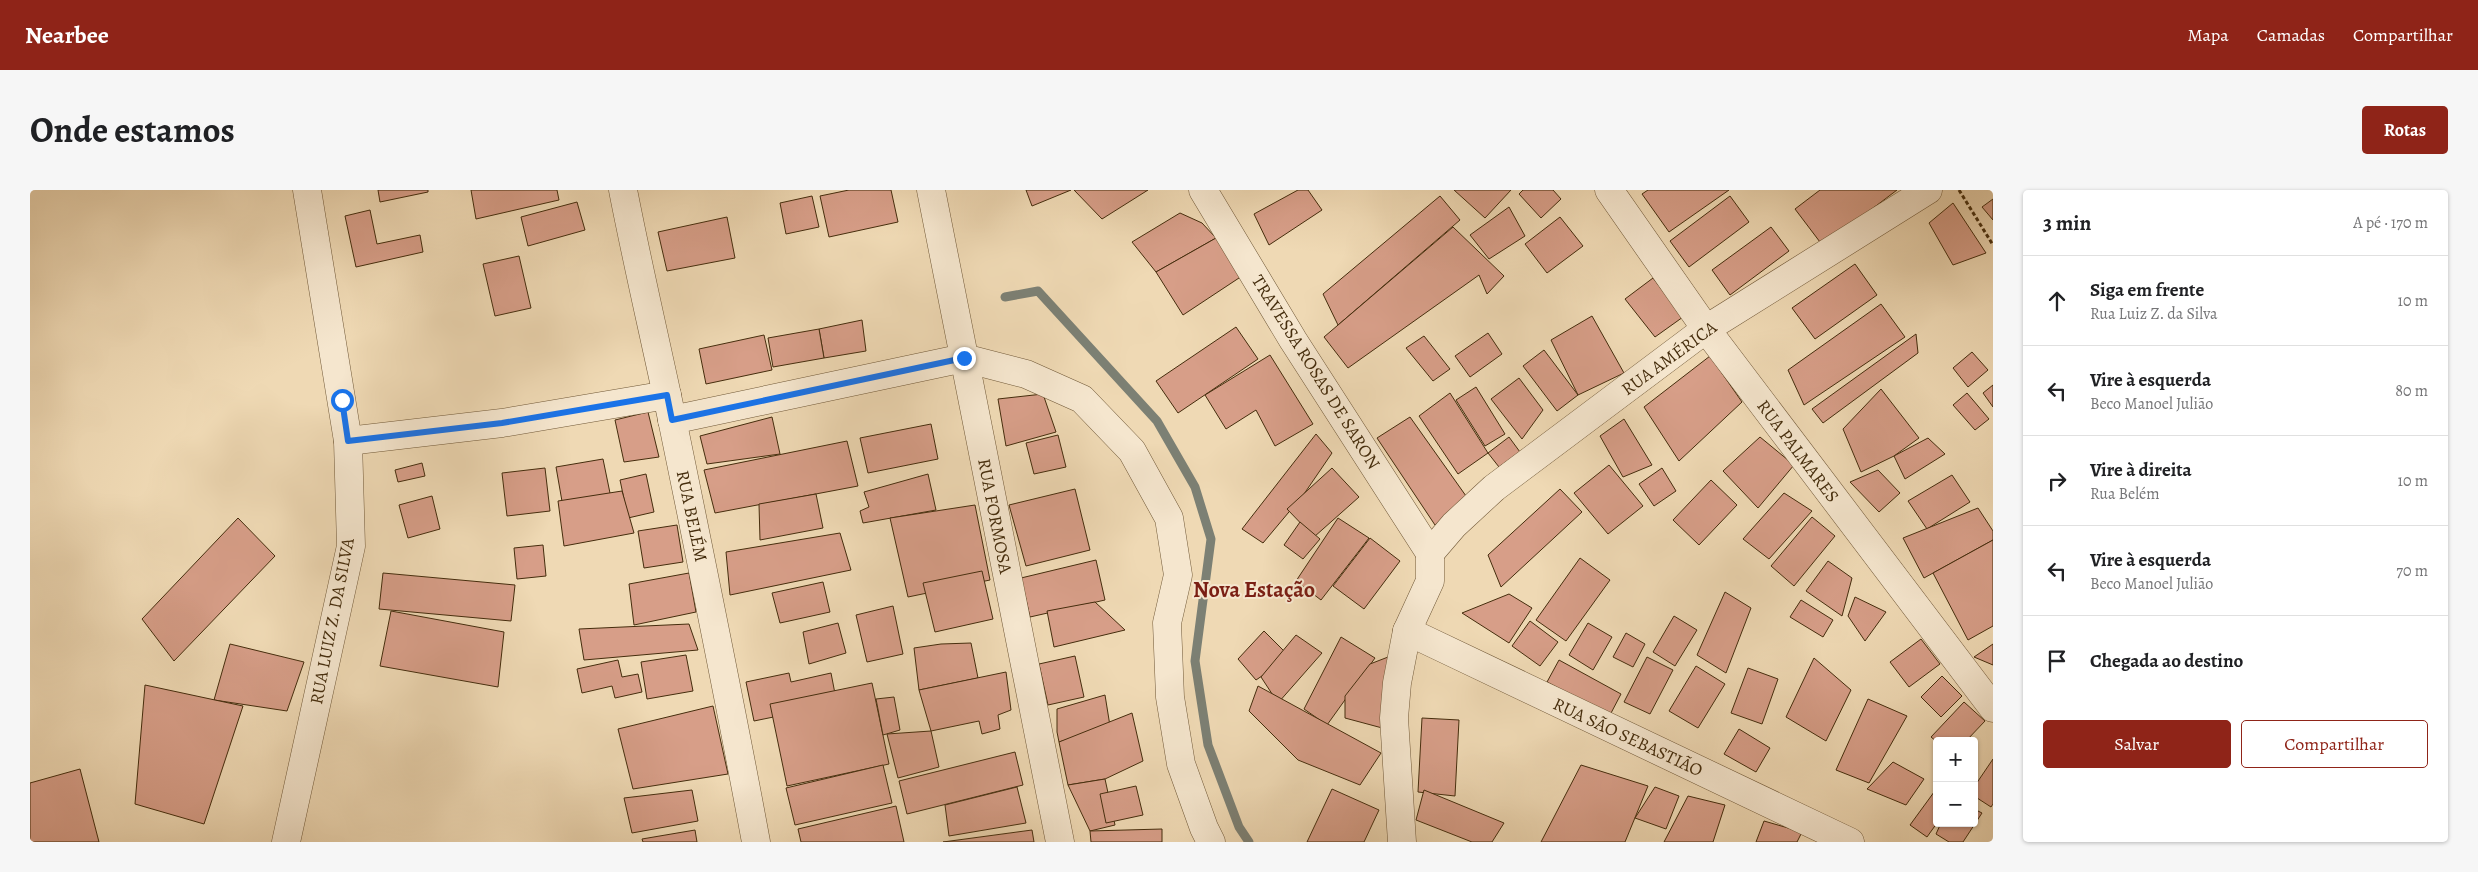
<!DOCTYPE html>
<html lang="pt">
<meta charset="utf-8">
<style>
body{margin:0;font-family:Alegreya,serif;background:#f6f6f6;color:#202124}
.controls{position:absolute;right:15px;bottom:15px;display:grid;overflow:hidden;border-radius:5px;box-shadow:0 1px 4px #0004}
.controls button{width:45px;height:45px;display:grid;place-items:center;padding:0;border:0;border-bottom:1px solid #e0e0e0;background:#fff;color:#202124;font:25px sans-serif}
.stop{position:absolute;width:15px;height:15px;margin:-11px;border:4px solid #1a73e8;border-radius:50%;background:#fff}
.stop.end{background:#1a73e8;border-color:#fff;box-shadow:0 1px 5px #0008}
.list{margin:0;padding:0;list-style:none}
h2{display:flex;justify-content:space-between;align-items:center;height:65px;margin:0;padding:0 20px;font-size:21px}
h2 small{font-size:16px;font-weight:400;color:#757577}
.list li{display:grid;grid-template-columns:32px 1fr auto;gap:15px;align-items:center;box-sizing:border-box;height:90px;padding:0 20px;border-top:1px solid #e0e0e0}
.list b{display:block;font-size:19px;white-space:nowrap}
.list p{margin:0;font-size:16px;white-space:nowrap;color:#757577}
.list em{font-size:16px;font-style:normal;color:#757577}
.actions{display:flex;gap:10px;padding:15px 20px}
.actions a{flex:1;padding:11px 0;border:1px solid #8f2418;border-radius:5px;text-align:center;font-size:18px;color:#8f2418}
.actions .main{background:#8f2418;color:#fff}
.icon{flex:none;width:28px;height:28px;fill:none;stroke:currentColor;stroke-width:2;stroke-linecap:round;stroke-linejoin:round}
.map{position:relative;flex:none;width:1963px;height:652px;overflow:hidden;border-radius:5px}
header{display:flex;align-items:center;gap:30px;box-sizing:border-box;height:70px;padding:0 25px;background:#8f2418;color:#fff}
header strong{font-size:24px}
nav{display:flex;gap:28px;margin-inline-start:auto;font-size:18px}
.intro{display:flex;align-items:center;justify-content:space-between;box-sizing:border-box;height:120px;padding:0 30px}
h1{margin:0;font-size:35px}
.button{padding:12px 22px;border-radius:5px;background:#8f2418;color:#fff;font-size:18px;font-weight:700}
main{display:flex;gap:30px;padding:0 30px}
aside{flex:1;background:#fff;border-radius:5px;box-shadow:0 1px 4px #0004}
.map>svg:first-child{display:block}
</style>
<header>
<strong>Nearbee</strong>
<nav><a>Mapa</a><a>Camadas</a><a>Compartilhar</a></nav>
</header>
<div class="intro"><h1>Onde estamos</h1><a class="button">Rotas</a></div>
<main>
<div class="map">
<svg width="1963" height="652" viewBox="0 0 1963 652">
<rect width="100%" height="100%" fill="#efd9b4"/>
<filter id="stains"><feTurbulence type="fractalNoise" baseFrequency=".004" numOctaves="4"/><feColorMatrix values="0 0 0 0 .2 0 0 0 0 .09 0 0 0 0 .02 0 0 0 .5 -.17"/></filter>
<radialGradient id="worn" r=".72"><stop offset=".6" stop-color="#630" stop-opacity="0"/><stop offset="1" stop-color="#630" stop-opacity=".3"/></radialGradient>
<g fill="none" stroke-linecap="round" stroke-linejoin="round">
<polyline stroke="#7c8074" stroke-width="9" points="975,107 1008,101 1127,231 1165,297 1181,349 1165,471 1178,555 1209,637 1219,652"/>
</g>
<g fill="#d79e88" stroke="#452d0d">
<polygon points="348,0 398,0 398,2 350,12"/>
<polygon points="441,0 527,0 529,10 446,29"/>
<polygon points="819,0 861,0 868,32 799,47 790,6"/>
<polygon points="996,0 1041,0 1002,16"/>
<polygon points="1044,0 1118,0 1072,29"/>
<polygon points="1268,0 1278,0 1292,20 1239,55 1224,24"/>
<polygon points="1424,0 1481,0 1455,28"/>
<polygon points="1493,0 1523,0 1531,9 1511,28 1489,4"/>
<polygon points="1618,0 1699,0 1639,42 1612,4"/>
<polygon points="1790,0 1867,0 1793,56 1765,19"/>
<polygon points="782,6 789,37 756,44 750,13"/>
<polygon points="1410,6 1430,30 1308,135 1293,104"/>
<polygon points="1700,6 1719,32 1659,77 1640,51"/>
<polygon points="1963,9 1963,30 1952,17"/>
<polygon points="547,12 555,40 498,56 491,27"/>
<polygon points="1923,13 1956,63 1923,75 1899,33"/>
<polygon points="1479,17 1495,46 1459,69 1440,45"/>
<polygon points="340,20 347,54 390,45 393,62 326,77 315,26"/>
<polygon points="1150,23 1172,33 1186,48 1126,82 1102,52"/>
<polygon points="697,27 705,68 637,81 628,42"/>
<polygon points="1530,27 1553,56 1517,83 1495,54"/>
<polygon points="1423,37 1474,86 1457,104 1449,85 1318,178 1294,147"/>
<polygon points="1741,37 1759,61 1700,105 1682,80"/>
<polygon points="1186,48 1212,86 1153,125 1126,82"/>
<polygon points="489,66 501,118 465,126 453,74"/>
<polygon points="1825,74 1847,105 1785,149 1762,118"/>
<polygon points="1623,88 1653,127 1625,147 1595,109"/>
<polygon points="1851,114 1875,147 1774,215 1758,180"/>
<polygon points="1562,126 1594,183 1548,205 1521,150"/>
<polygon points="832,130 836,161 794,168 789,139"/>
<polygon points="1206,137 1228,169 1148,223 1126,191"/>
<polygon points="789,139 794,168 743,177 738,148"/>
<polygon points="1458,143 1472,164 1440,187 1425,166"/>
<polygon points="1886,144 1888,163 1793,233 1782,219"/>
<polygon points="734,145 742,180 676,194 669,159"/>
<polygon points="1394,146 1420,179 1403,191 1376,158"/>
<polygon points="1514,160 1548,205 1527,221 1493,176"/>
<polygon points="1942,162 1958,180 1938,197 1923,178"/>
<polygon points="1240,165 1283,234 1245,256 1226,220 1196,239 1175,205"/>
<polygon points="1680,166 1712,212 1649,271 1614,217"/>
<polygon points="1489,188 1513,220 1492,249 1461,209"/>
<polygon points="1963,195 1963,217 1953,203"/>
<polygon points="1446,197 1475,244 1455,256 1426,210"/>
<polygon points="1851,199 1889,248 1864,266 1831,282 1813,239"/>
<polygon points="1420,203 1458,263 1428,284 1389,226"/>
<polygon points="1937,203 1959,229 1945,240 1923,215"/>
<polygon points="1013,204 1026,242 976,256 968,209"/>
<polygon points="618,222 629,267 594,272 585,230"/>
<polygon points="742,227 750,264 677,274 670,246"/>
<polygon points="1380,227 1441,313 1405,335 1347,248"/>
<polygon points="1594,229 1622,275 1593,287 1570,246"/>
<polygon points="901,234 908,269 838,283 830,248"/>
<polygon points="1286,244 1302,263 1274,304 1233,353 1212,339"/>
<polygon points="1028,245 1036,277 1004,284 996,253"/>
<polygon points="1479,247 1490,262 1469,277 1458,263"/>
<polygon points="1730,247 1764,275 1728,318 1693,281"/>
<polygon points="1898,248 1915,264 1875,289 1864,266"/>
<polygon points="817,251 828,296 685,323 674,280"/>
<polygon points="573,269 581,308 533,317 526,277"/>
<polygon points="392,273 395,286 368,292 365,280"/>
<polygon points="1579,275 1613,316 1578,344 1544,303"/>
<polygon points="515,278 520,321 477,326 472,283"/>
<polygon points="1302,278 1329,307 1284,347 1257,319"/>
<polygon points="1632,278 1646,301 1624,316 1609,294"/>
<polygon points="1848,280 1870,303 1849,322 1820,292"/>
<polygon points="616,284 624,322 598,328 590,290"/>
<polygon points="898,284 906,320 833,333 830,321 839,317 834,302"/>
<polygon points="1922,285 1940,312 1897,339 1878,311"/>
<polygon points="1681,290 1707,315 1669,355 1643,330"/>
<polygon points="1045,299 1060,360 996,376 979,315"/>
<polygon points="1530,299 1552,322 1471,397 1458,365"/>
<polygon points="592,301 604,343 534,356 528,311"/>
<polygon points="1754,303 1782,321 1739,369 1713,349"/>
<polygon points="786,304 793,338 730,350 729,314"/>
<polygon points="402,306 410,339 378,348 369,315"/>
<polygon points="945,315 960,390 878,407 860,328"/>
<polygon points="1948,318 1963,341 1963,350 1894,388 1873,348"/>
<polygon points="1782,327 1805,346 1764,396 1741,376"/>
<polygon points="208,328 245,366 144,471 112,429"/>
<polygon points="1308,328 1339,348 1291,410 1266,391"/>
<polygon points="1270,332 1290,349 1273,369 1254,355"/>
<polygon points="647,335 653,372 614,378 608,341"/>
<polygon points="810,343 821,380 700,405 696,362"/>
<polygon points="1340,348 1370,371 1334,419 1303,396"/>
<polygon points="1963,350 1963,436 1938,450 1903,383"/>
<polygon points="513,355 516,386 487,389 484,358"/>
<polygon points="1550,368 1580,390 1536,451 1506,430"/>
<polygon points="1066,370 1075,410 1000,427 991,388"/>
<polygon points="1798,371 1822,388 1812,426 1776,401"/>
<polygon points="952,381 963,429 905,442 893,393"/>
<polygon points="353,383 485,395 481,431 349,419"/>
<polygon points="659,383 666,422 604,435 599,394"/>
<polygon points="793,392 800,422 750,433 742,403"/>
<polygon points="1695,402 1721,418 1696,483 1667,465"/>
<polygon points="1479,404 1502,418 1479,453 1432,423"/>
<polygon points="1825,407 1856,422 1835,451 1818,426"/>
<polygon points="1771,410 1803,430 1793,447 1760,427"/>
<polygon points="1065,412 1095,440 1024,457 1017,421"/>
<polygon points="863,416 873,464 837,472 826,425"/>
<polygon points="361,421 474,442 468,497 350,476"/>
<polygon points="1644,426 1667,440 1645,476 1623,462"/>
<polygon points="1500,431 1528,452 1510,476 1482,456"/>
<polygon points="808,433 816,463 779,474 773,442"/>
<polygon points="1558,433 1582,447 1563,480 1539,465"/>
<polygon points="659,434 668,460 554,470 549,439"/>
<polygon points="1234,441 1260,467 1226,490 1208,469"/>
<polygon points="1596,443 1615,454 1603,477 1583,467"/>
<polygon points="1266,445 1292,463 1248,513 1231,487"/>
<polygon points="1311,447 1345,468 1297,535 1274,519"/>
<polygon points="1891,449 1910,474 1879,497 1860,472"/>
<polygon points="941,453 948,488 889,500 884,458 911,454"/>
<polygon points="200,454 274,472 257,521 184,510"/>
<polygon points="1963,454 1963,475 1944,467"/>
<polygon points="1371,462 1356,539 1315,528 1315,506 1340,474"/>
<polygon points="656,465 663,501 617,509 611,472"/>
<polygon points="1045,466 1054,507 1018,515 1009,474"/>
<polygon points="1617,467 1643,480 1620,524 1594,512"/>
<polygon points="1784,468 1821,500 1796,551 1756,527"/>
<polygon points="588,470 592,487 608,484 612,502 585,508 582,496 552,503 547,479"/>
<polygon points="1529,470 1591,504 1580,525 1517,492"/>
<polygon points="1666,476 1695,494 1668,538 1639,521"/>
<polygon points="1718,478 1748,489 1732,534 1701,523"/>
<polygon points="976,482 981,520 968,525 970,539 952,544 949,531 901,541 889,500"/>
<polygon points="759,483 761,492 801,483 807,514 724,531 716,492"/>
<polygon points="1912,486 1932,506 1911,527 1891,507"/>
<polygon points="842,493 859,574 757,596 740,514"/>
<polygon points="115,495 213,516 174,634 105,614"/>
<polygon points="1228,496 1351,563 1330,595 1268,570 1219,521"/>
<polygon points="1075,505 1080,536 1029,552 1027,542 1027,519"/>
<polygon points="864,507 870,540 853,545 846,509"/>
<polygon points="1838,509 1877,526 1839,593 1806,580"/>
<polygon points="1934,512 1955,531 1936,551 1907,552 1901,547"/>
<polygon points="683,516 698,584 603,599 588,539"/>
<polygon points="1102,523 1113,571 1075,589 1038,595 1029,552"/>
<polygon points="1392,528 1429,530 1425,606 1388,602"/>
<polygon points="1709,539 1740,558 1726,582 1694,564"/>
<polygon points="901,541 909,577 868,588 857,544"/>
<polygon points="985,562 993,595 877,624 869,591"/>
<polygon points="1963,569 1963,614 1961,617 1944,606 1944,597"/>
<polygon points="1863,572 1894,589 1876,615 1837,599"/>
<polygon points="853,575 862,613 765,635 756,598"/>
<polygon points="1551,575 1618,596 1595,652 1511,652"/>
<polygon points="50,579 69,652 0,652 0,593"/>
<polygon points="1075,589 1085,635 1060,641 1038,595"/>
<polygon points="1106,596 1113,625 1076,633 1070,604"/>
<polygon points="987,597 996,633 919,646 915,615"/>
<polygon points="1625,597 1649,606 1636,639 1605,628"/>
<polygon points="1907,598 1907,633 1897,647 1880,635"/>
<polygon points="1302,599 1349,620 1334,652 1277,652"/>
<polygon points="662,600 668,631 602,643 594,608"/>
<polygon points="1394,600 1474,633 1462,652 1442,652 1386,630"/>
<polygon points="1658,606 1695,615 1683,652 1634,652"/>
<polygon points="866,616 874,652 771,652 768,639"/>
<polygon points="1944,619 1952,623 1933,652 1919,652 1906,644 1911,633 1944,633"/>
<polygon points="1734,631 1772,642 1767,652 1726,652"/>
<polygon points="1132,639 1132,652 1061,652 1060,641"/>
<polygon points="665,640 667,652 613,652 612,649"/>
<polygon points="1002,640 1004,652 913,652"/>
</g>
<g fill="none" stroke-linecap="round" stroke-linejoin="round">
<defs>
<g id="minor">
<path d="M593,0C608,77 626,153 642,229C671,370 700,511 726,652"/>
<polyline points="901,0 1030,652"/>
<polyline points="1173,0 1263,150 1400,363"/>
<polyline points="1579,0 1676,139 1963,518"/>
<polyline points="642,230 934,168 996,184 1052,209 1102,261 1139,328 1148,385 1137,433 1140,507 1151,574 1174,638 1181,652"/>
<polyline points="318,251 472,233 637,205"/>
<polyline points="1400,363 1424,335 1464,298 1676,139 1898,0"/>
<polyline points="1377,441 1820,652"/>
<polyline points="256,652 321,356 318,251 277,0"/>
<polyline points="1372,652 1364,528 1367,493 1377,441 1400,391 1400,363"/>
</g>
</defs>
<use href="#minor" stroke="#705837" stroke-width="29"/>
<polyline stroke="#452d0d" stroke-width="3" stroke-dasharray="4 2.5" stroke-linecap="butt" points="1929,0 1963,55"/>
<use href="#minor" stroke="#f5e6ce" stroke-width="28"/>
</g>
<g fill="none" stroke-linecap="round" stroke-linejoin="round">
<polyline stroke="#1a73e8" stroke-width="6" points="312,210 318,251 472,233 637,205 642,230 934,168"/>
</g>
<g text-anchor="middle" dominant-baseline="central" stroke-width="4" stroke-linejoin="round" paint-order="stroke">
<g font-size="18" fill="#452d0d" stroke="#f5e6ce">
<text transform="translate(1639 168) rotate(-36)">RUA AMÉRICA</text>
<text transform="translate(1286 182) rotate(58)">TRAVESSA ROSAS DE SARON</text>
<text transform="translate(1768 261) rotate(53)">RUA PALMARES</text>
<text transform="translate(662 326) rotate(78)">RUA BELÉM</text>
<text transform="translate(965 326) rotate(79)">RUA FORMOSA</text>
<text transform="translate(302 431) rotate(-79)">RUA LUIZ Z. DA SILVA</text>
<text transform="translate(1598 547) rotate(25)">RUA SÃO SEBASTIÃO</text>
</g>
<g font-size="22" font-weight="bold" fill="#7a1f14" stroke="#f5e6ce">
<text x="1224" y="400">Nova Estação</text>
</g>
</g>
<rect width="100%" height="100%" filter="url(#stains)"/>
<rect width="100%" height="100%" fill="url(#worn)"/>
</svg>
<div class="controls">
<button>+</button>
<button>−</button>
</div>
<div class="stop" style="left:312px;top:210px"></div>
<div class="stop end" style="left:934px;top:168px"></div>
</div>
<aside>
<h2>3 min<small>A pé · 170 m</small></h2>
<ul class="list">
<li><svg class="icon" aria-label="ahead" viewBox="0 0 24 24"><path d="M12 20V5M6 11l6-6 6 6"/></svg><div><b>Siga em frente</b><p>Rua Luiz Z. da Silva</p></div><em>10 m</em></li>
<li><svg class="icon" aria-label="left" viewBox="0 0 24 24"><path d="M17 20v-9H6M10 6l-5 5 5 5"/></svg><div><b>Vire à esquerda</b><p>Beco Manoel Julião</p></div><em>80 m</em></li>
<li><svg class="icon" aria-label="right" viewBox="0 0 24 24"><path d="M7 20v-9h11M14 6l5 5-5 5"/></svg><div><b>Vire à direita</b><p>Rua Belém</p></div><em>10 m</em></li>
<li><svg class="icon" aria-label="left" viewBox="0 0 24 24"><path d="M17 20v-9H6M10 6l-5 5 5 5"/></svg><div><b>Vire à esquerda</b><p>Beco Manoel Julião</p></div><em>70 m</em></li>
<li><svg class="icon" aria-label="arrive" viewBox="0 0 24 24"><path d="M6 21V4h12l-3 4 3 4H6"/></svg><div><b>Chegada ao destino</b></div></li>
</ul>
<div class="actions"><a class="main">Salvar</a><a>Compartilhar</a></div>
</aside>
</main>
